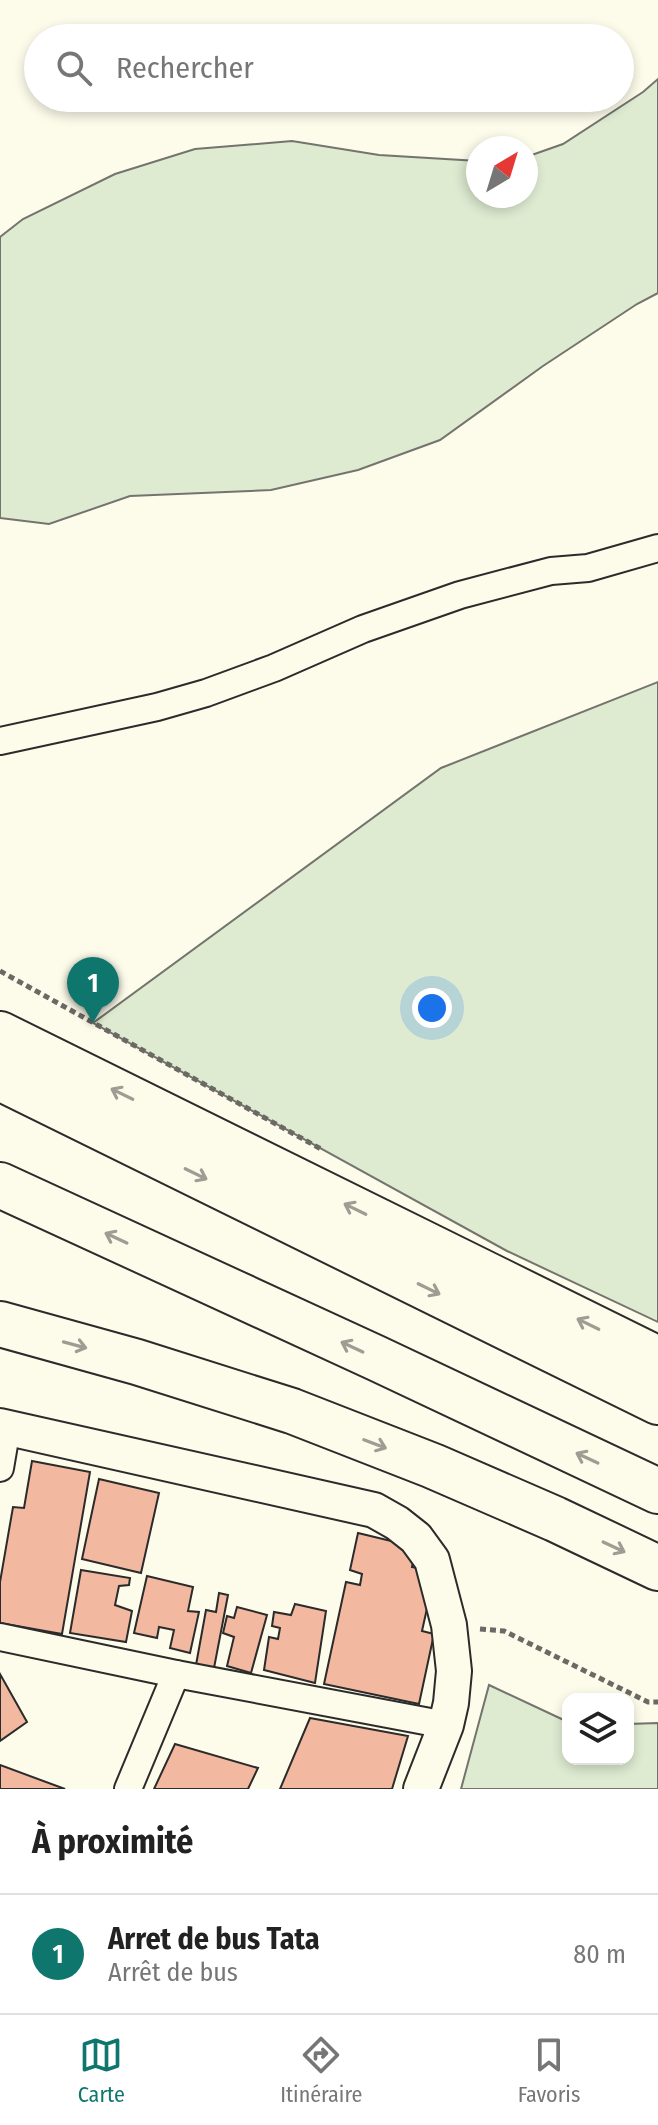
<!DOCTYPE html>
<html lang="fr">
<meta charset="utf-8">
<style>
body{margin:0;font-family:"Fira Sans Condensed",sans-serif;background:#f6f6f6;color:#222}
.controls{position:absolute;right:24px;bottom:24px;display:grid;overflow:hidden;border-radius:16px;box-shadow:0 4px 12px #0003}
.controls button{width:72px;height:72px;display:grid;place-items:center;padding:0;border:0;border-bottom:2px solid #e0e0e0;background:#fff;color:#222;font:40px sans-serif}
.compass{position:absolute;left:466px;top:136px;width:72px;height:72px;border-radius:50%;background:#fff;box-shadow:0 4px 12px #0003;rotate:38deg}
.you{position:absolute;left:432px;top:1008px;width:28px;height:28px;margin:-20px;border:6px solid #fff;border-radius:50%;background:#1a73e8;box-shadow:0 0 0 12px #1a73e833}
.badge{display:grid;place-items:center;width:52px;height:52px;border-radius:50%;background:#0f766e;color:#fff;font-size:26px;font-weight:700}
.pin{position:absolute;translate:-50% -66px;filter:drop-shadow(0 2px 4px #0008)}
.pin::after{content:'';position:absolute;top:42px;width:28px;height:24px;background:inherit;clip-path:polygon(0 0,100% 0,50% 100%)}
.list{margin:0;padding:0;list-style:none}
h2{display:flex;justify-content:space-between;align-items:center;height:104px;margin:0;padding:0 32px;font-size:34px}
h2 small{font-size:26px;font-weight:400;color:#767676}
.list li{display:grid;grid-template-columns:52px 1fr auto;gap:24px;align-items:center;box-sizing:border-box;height:120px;padding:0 32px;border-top:2px solid #e0e0e0}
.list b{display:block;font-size:30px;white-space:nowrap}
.list p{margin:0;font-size:26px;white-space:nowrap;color:#767676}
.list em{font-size:26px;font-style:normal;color:#767676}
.icon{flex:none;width:44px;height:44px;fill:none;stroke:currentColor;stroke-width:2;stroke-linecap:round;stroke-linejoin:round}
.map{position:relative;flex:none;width:658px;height:1789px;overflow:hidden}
.search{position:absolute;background:#fff;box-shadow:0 4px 12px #0003;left:24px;right:24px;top:24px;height:88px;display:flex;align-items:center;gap:20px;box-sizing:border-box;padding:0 28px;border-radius:44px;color:#767676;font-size:30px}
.sheet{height:224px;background:#fff}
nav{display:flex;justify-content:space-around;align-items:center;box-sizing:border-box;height:112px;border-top:2px solid #e0e0e0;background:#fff;font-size:22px;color:#767676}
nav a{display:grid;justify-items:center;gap:4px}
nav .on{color:#0f766e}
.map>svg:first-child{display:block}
</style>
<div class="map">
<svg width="658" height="1789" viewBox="0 0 658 1789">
<rect width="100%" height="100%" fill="#fdfbea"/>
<g fill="#deebd1" stroke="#74746e" stroke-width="2">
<polygon points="658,79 658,293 637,304 543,366 440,440 358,470 271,490 130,496 49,524 0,518 0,237 23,219 115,174 195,149 292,141 379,155 478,161 478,196 526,196 526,157 563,144 643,92"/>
<polygon points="658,682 658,1322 507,1251 93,1023 441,768"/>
<polygon points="489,1685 568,1722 568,1759 628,1759 628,1724 658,1723 658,1789 461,1789"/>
</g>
<g fill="#f2b8a0" stroke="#2b2b2b" stroke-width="2">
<polygon points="32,1461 90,1472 62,1634 0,1623 0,1582 13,1507 24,1508"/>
<polygon points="99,1479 159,1493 141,1573 82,1559"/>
<polygon points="358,1533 416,1547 412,1567 435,1572 422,1631 434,1634 419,1704 324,1684 346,1582 360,1585 362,1574 350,1570"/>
<polygon points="81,1570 130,1578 129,1585 119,1586 115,1605 132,1611 126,1642 70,1633"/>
<polygon points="147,1576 193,1587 188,1611 199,1612 190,1653 170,1648 174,1630 159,1627 157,1638 134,1633"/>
<polygon points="219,1593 228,1595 214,1668 196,1665 206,1610 216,1612"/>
<polygon points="295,1604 326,1611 315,1683 264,1670 269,1637 278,1639 280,1628 272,1626 274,1612 291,1615"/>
<polygon points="237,1607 267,1615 251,1673 227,1666 234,1637 223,1633 227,1616 234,1618"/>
<polygon points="0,1674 27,1722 0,1741"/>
<polygon points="310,1718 408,1736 392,1789 280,1789"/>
<polygon points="175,1744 258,1768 248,1789 154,1789"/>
<polygon points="0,1765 65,1789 0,1789"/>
</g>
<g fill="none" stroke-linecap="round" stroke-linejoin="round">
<defs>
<g id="minor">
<polyline points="0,741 157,707 206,693 274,668 363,629 460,595 551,571 588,568 658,548"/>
<polyline points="0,1468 7,1427"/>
<polyline points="0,1637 176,1674 446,1725"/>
<polyline points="128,1789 176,1674"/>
</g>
<polyline id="tertiary" points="0,1426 374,1510 397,1523 416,1538 432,1560 449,1625 454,1671 451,1703 446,1725 421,1789"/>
<g id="trunk">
<polyline points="0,1034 658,1359"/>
<polyline points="0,1078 658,1402"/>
</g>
<g id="motorway">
<polyline points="0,1185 376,1358 658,1491"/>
<polyline points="0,1324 137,1362 292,1411 433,1466 555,1519 658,1568"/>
</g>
</defs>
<use href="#minor" stroke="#2b2b2b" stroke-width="30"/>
<use href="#tertiary" stroke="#2b2b2b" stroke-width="38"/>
<use href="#trunk" stroke="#2b2b2b" stroke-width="48"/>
<use href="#motorway" stroke="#2b2b2b" stroke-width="48"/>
<g stroke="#6a6964" stroke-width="5" stroke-dasharray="6 4" stroke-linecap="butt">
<polyline points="0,971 321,1149"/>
<polyline points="480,1629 504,1631 648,1702 658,1702"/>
</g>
<use href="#minor" stroke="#fdfbea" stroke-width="26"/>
<use href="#tertiary" stroke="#fdfbea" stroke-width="34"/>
<use href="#trunk" stroke="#fdfbea" stroke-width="44"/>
<use href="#motorway" stroke="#fdfbea" stroke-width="44"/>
</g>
<defs><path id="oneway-shaft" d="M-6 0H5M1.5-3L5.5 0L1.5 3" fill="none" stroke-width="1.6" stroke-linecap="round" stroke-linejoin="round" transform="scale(2)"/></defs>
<g stroke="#9e9d94">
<use href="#oneway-shaft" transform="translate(122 1094) rotate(-154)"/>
<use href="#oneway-shaft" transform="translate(196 1174) rotate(26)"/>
<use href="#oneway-shaft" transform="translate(355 1209) rotate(-154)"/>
<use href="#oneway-shaft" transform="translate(116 1238) rotate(-155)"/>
<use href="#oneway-shaft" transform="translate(429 1289) rotate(26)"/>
<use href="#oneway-shaft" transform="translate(588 1324) rotate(-154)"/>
<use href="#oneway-shaft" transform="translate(75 1345) rotate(15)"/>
<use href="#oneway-shaft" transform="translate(352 1347) rotate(-155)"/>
<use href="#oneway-shaft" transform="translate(375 1444) rotate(21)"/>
<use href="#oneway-shaft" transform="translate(587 1458) rotate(-155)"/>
<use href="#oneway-shaft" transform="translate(614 1547) rotate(25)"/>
</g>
</svg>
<div class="controls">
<button><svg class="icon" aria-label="layers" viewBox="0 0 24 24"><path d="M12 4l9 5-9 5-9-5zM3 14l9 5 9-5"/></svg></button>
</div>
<svg class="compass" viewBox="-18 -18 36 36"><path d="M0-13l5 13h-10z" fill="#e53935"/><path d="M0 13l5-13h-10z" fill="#767676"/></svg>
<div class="you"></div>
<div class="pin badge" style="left:93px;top:1023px">1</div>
<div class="search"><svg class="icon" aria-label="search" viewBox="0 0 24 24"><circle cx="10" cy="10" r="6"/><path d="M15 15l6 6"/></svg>Rechercher</div>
</div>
<section class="sheet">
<h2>À proximité<small></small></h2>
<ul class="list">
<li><span class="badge">1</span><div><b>Arret de bus Tata</b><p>Arrêt de bus</p></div><em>80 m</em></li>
</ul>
</section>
<nav>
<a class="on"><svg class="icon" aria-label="map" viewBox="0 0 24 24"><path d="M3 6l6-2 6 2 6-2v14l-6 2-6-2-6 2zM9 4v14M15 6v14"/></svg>Carte</a>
<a><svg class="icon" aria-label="directions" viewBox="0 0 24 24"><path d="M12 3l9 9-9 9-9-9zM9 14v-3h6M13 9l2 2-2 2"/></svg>Itinéraire</a>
<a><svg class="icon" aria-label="saved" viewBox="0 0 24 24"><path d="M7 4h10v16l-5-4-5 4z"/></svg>Favoris</a>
</nav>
